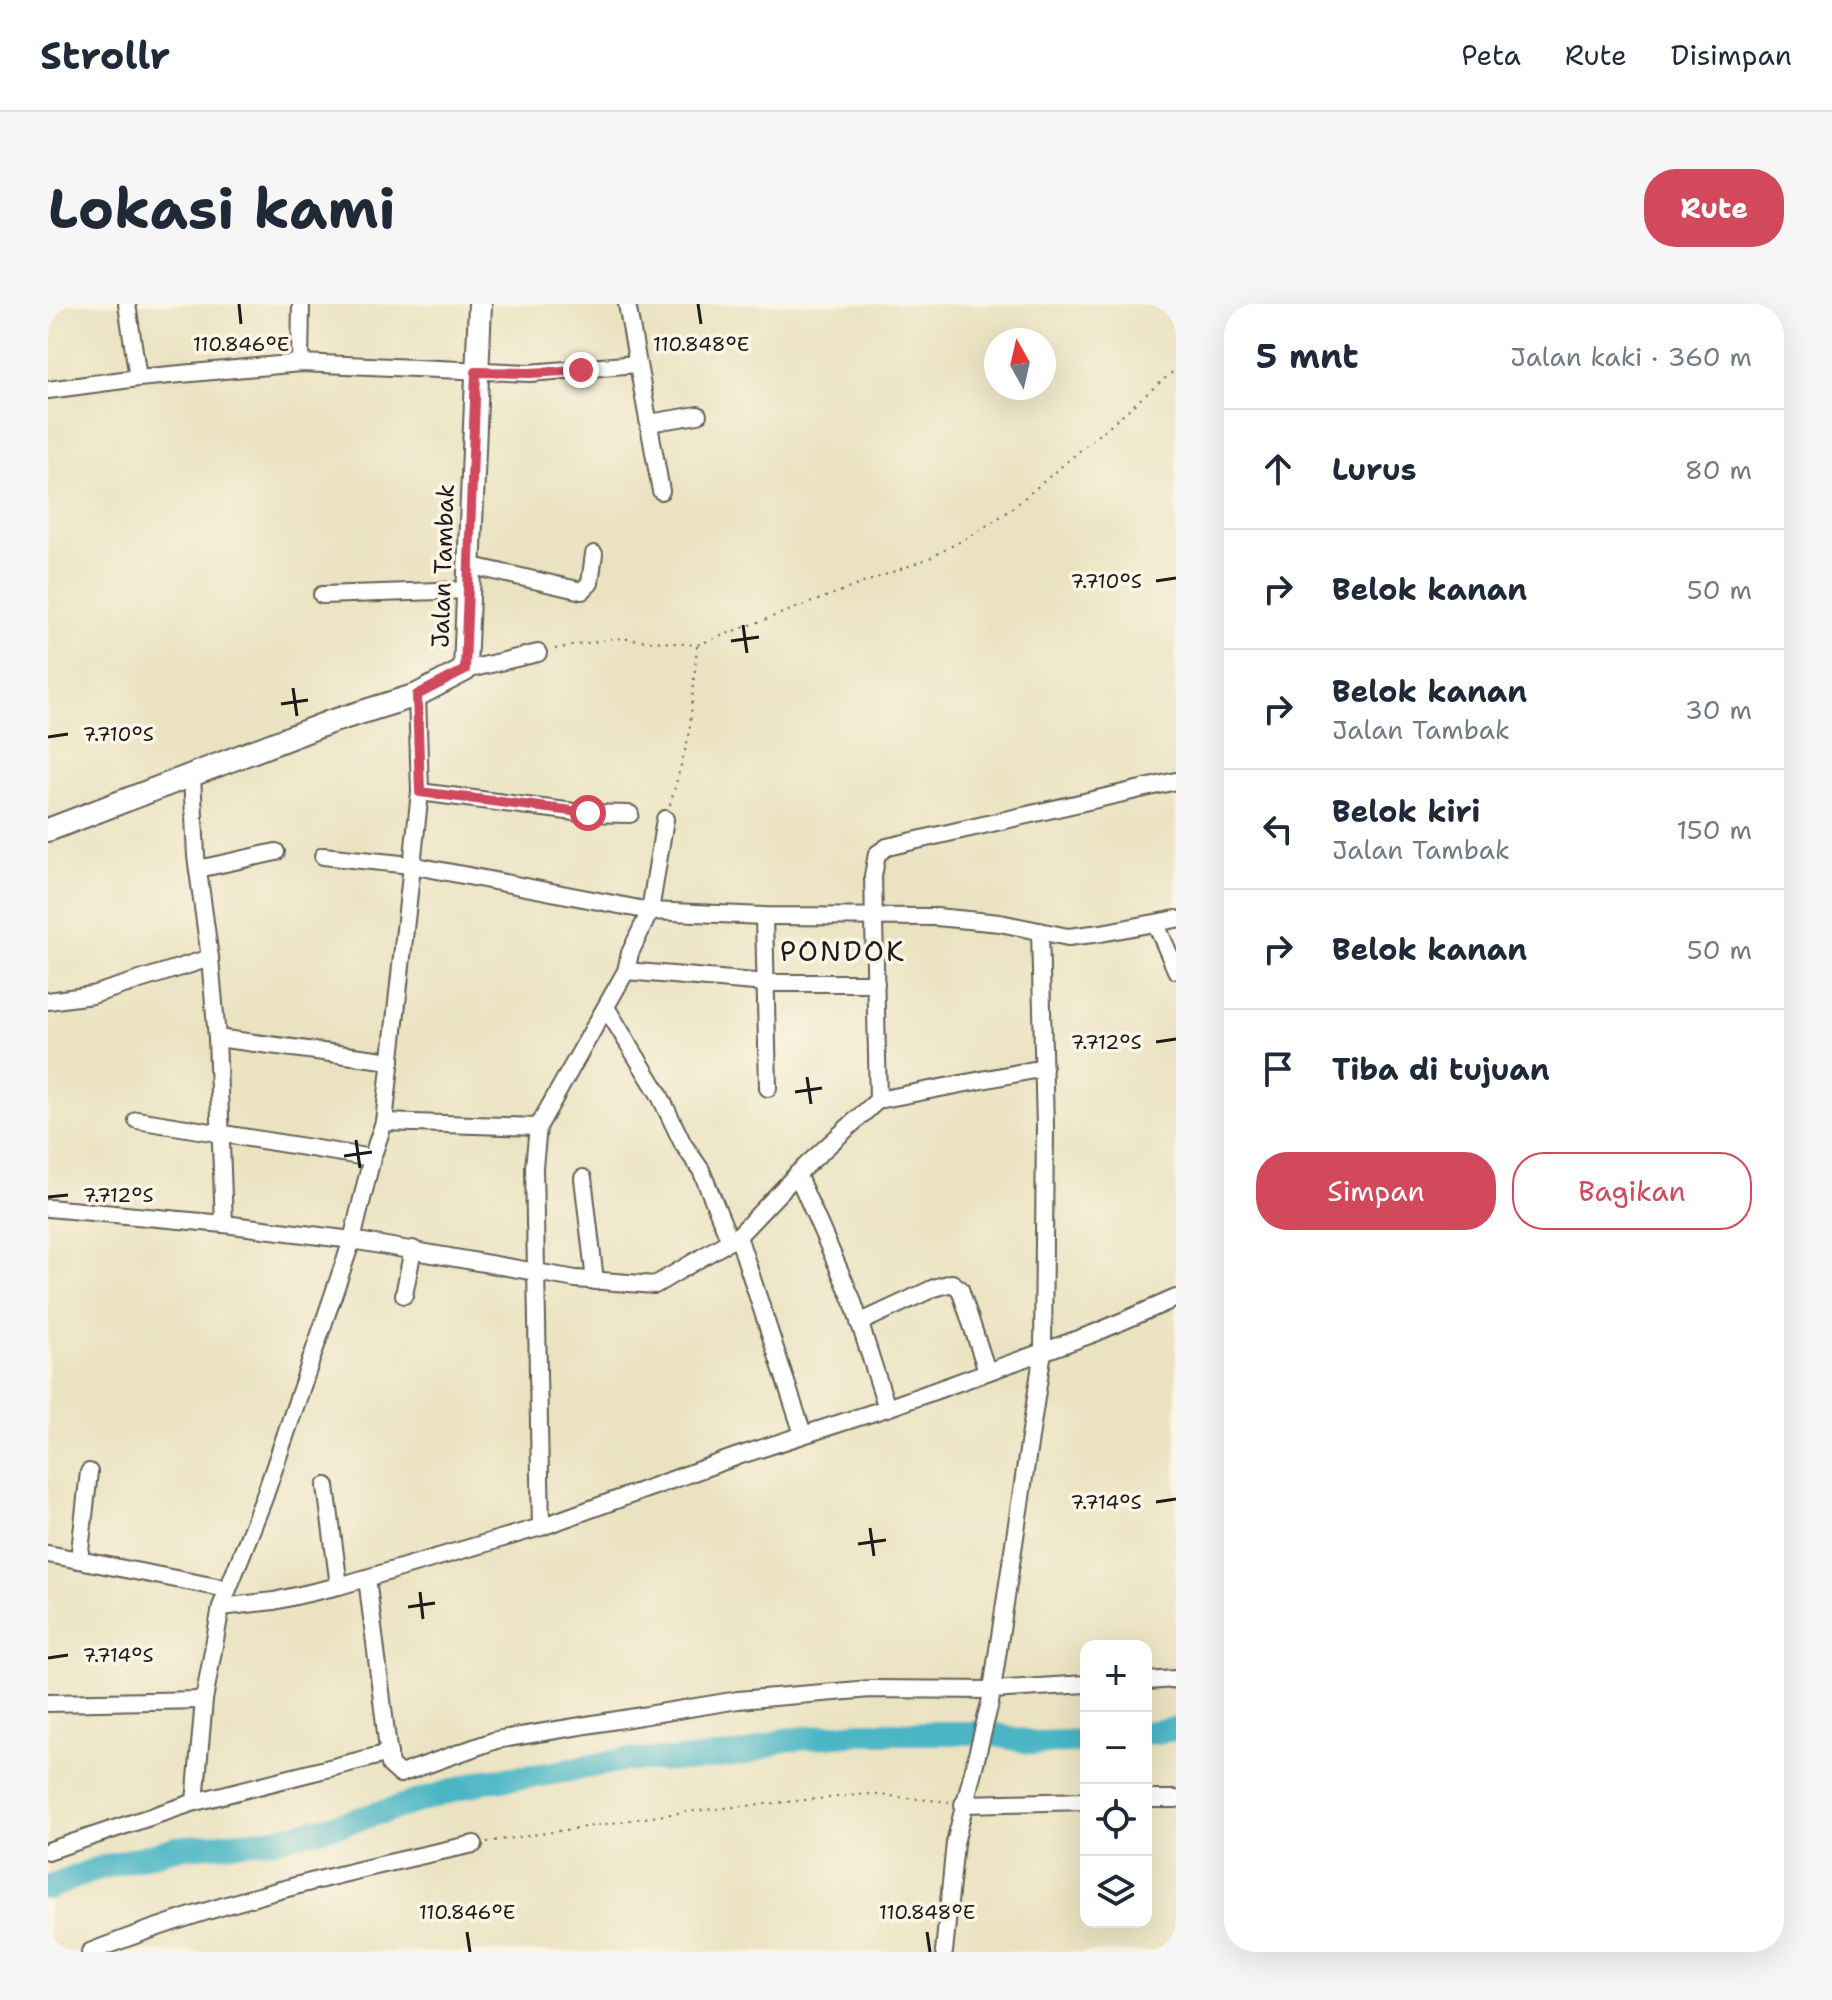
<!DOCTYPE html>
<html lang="id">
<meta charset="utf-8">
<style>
body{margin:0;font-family:"Shantell Sans",sans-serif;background:#f6f6f7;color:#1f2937}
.controls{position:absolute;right:24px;bottom:24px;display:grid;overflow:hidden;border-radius:16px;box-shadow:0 8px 32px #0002}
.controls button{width:72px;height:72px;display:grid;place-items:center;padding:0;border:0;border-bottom:2px solid #e0e1e3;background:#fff;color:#1f2937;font:40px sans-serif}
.compass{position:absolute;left:936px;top:24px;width:72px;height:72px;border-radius:50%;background:#fff;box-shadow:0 8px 32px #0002;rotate:352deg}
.stop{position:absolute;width:24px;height:24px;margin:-18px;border:6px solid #d1495b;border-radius:50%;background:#fff}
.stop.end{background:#d1495b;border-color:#fff;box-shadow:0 2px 8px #0008}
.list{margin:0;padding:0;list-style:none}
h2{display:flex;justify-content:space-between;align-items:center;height:104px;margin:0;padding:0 32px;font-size:34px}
h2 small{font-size:26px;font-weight:400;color:#747a83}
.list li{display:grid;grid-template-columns:52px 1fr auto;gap:24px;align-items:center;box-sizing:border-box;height:120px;padding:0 32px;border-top:2px solid #e0e1e3}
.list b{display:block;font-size:30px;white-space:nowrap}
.list p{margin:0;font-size:26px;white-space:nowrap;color:#747a83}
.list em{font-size:26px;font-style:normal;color:#747a83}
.actions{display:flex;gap:16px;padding:24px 32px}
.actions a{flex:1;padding:18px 0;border:2px solid #d1495b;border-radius:32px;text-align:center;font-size:28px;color:#d1495b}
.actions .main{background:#d1495b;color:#fff}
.icon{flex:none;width:44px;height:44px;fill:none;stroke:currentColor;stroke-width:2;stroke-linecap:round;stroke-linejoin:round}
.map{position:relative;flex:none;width:1128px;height:1648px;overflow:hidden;border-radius:32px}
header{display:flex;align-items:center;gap:48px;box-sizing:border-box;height:112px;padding:0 40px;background:#fff;border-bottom:2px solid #e0e1e3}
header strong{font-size:38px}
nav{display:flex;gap:44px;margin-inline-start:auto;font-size:28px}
.intro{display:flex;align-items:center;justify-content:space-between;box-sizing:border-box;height:192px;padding:0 48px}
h1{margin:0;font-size:56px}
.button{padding:20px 36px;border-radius:32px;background:#d1495b;color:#fff;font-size:28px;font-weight:700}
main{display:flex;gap:48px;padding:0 48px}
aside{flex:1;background:#fff;border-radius:32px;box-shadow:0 8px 32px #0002}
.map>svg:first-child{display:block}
</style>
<header>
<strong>Strollr</strong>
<nav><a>Peta</a><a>Rute</a><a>Disimpan</a></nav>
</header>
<div class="intro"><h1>Lokasi kami</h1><a class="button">Rute</a></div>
<main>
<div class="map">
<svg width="1128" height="1648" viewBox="0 0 1128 1648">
<rect width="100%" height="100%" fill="#fcf5e5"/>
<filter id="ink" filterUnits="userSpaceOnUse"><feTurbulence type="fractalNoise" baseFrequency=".0125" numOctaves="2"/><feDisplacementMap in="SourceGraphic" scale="16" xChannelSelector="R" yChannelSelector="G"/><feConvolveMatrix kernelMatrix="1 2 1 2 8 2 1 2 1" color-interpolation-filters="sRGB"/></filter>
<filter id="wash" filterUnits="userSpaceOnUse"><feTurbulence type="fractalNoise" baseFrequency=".006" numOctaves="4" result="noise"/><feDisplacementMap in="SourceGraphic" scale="32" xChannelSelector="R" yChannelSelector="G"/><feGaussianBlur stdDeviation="1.8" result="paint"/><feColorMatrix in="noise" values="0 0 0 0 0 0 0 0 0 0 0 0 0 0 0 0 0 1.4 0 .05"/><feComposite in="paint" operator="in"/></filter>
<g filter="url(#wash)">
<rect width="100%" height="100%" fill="#eae2c0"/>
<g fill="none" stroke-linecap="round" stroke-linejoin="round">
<g stroke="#48b5c5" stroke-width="24">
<polyline points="1098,1429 1128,1425"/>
<polyline points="0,1584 48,1565 128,1544 228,1535 301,1518 437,1477 494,1471 577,1456 644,1456 696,1450 736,1436 812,1429 938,1429 987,1439 1038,1437"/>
</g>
</g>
</g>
<g filter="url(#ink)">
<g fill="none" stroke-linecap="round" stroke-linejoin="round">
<defs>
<g id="street">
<polyline points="79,0 90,74"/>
<polyline points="579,0 613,187"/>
<polyline points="252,59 253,0"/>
<polyline points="0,86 90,74 252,59 482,69 589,60"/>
<polyline points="601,119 650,111"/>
<polyline points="420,261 534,287 542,279 546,250"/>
<polyline points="274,291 420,286"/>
<polyline points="417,366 490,349"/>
<polyline points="144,472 148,552 162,654 169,734 176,920"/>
<polyline points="372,488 534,509 582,510"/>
<polyline points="275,552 363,561 602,607 716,612 888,613 952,619 1020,633 1053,629 1128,615"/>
<polyline points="150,565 228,548"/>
<polyline points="716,612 720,784"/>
<polyline points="1108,620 1128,666"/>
<polyline points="578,667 718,679 828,679"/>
<polyline points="0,697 44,691 162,654"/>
<polyline points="559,705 611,790 635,840 653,866 682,937"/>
<polyline points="169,734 343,757"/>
<polyline points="830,796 825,572 829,550 839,543 1128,477"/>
<polyline points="89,816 324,854"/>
<polyline points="336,818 490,823"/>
<polyline points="749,870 804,995 839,1104"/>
<polyline points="535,874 547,977"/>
<polyline points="0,904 176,920 304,936 528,975 607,981 690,932 749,870 830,796 996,764"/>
<polyline points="690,932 755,1130"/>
<polyline points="356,991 365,945"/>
<polyline points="811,1019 886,984 904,979 912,985 939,1067"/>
<polyline points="278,1182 291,1282"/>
<polyline points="493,1223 486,863 490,823 578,667 582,649 602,607 617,515"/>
<polyline points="0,1250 179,1285"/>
<polyline points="31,1256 41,1168"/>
<polyline points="319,1274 342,1461 352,1470 448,1436 690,1396 823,1385 944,1386 1038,1380"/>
<polyline points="173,1303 226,1297 291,1282 493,1223 690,1152 839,1104 1047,1029 1128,994"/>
<polyline points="1098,1377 1128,1375"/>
<polyline points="0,1399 156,1396"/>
<polyline points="1098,1495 1128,1495"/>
<polyline points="147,1498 156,1396 173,1303 216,1194 304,936 324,854 336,818 372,488 369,391"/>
<polyline points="915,1500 1038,1497"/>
<polyline points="0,1547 147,1498 341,1449"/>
<path d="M42,1648C166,1599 296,1568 426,1540"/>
<polyline points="896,1648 907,1539 942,1399 995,1047 997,824 992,627"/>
</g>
<polyline id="secondary" points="0,526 282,418 369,391 417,366 432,0"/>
</defs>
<use href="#street" stroke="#646155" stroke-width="20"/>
<use href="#secondary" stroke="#646155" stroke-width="26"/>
<g stroke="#646155" stroke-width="2" stroke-dasharray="2 6" stroke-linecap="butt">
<polyline points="507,345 568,334 649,341 882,254 929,228 961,207 1128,65"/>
<polyline points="622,501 641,432 649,342"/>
<polyline points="439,1538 636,1508 820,1490 901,1498"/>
</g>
<use href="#street" stroke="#fff" stroke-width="16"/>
<use href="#secondary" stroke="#fff" stroke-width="22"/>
</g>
</g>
<g fill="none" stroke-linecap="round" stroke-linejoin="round" filter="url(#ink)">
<polyline stroke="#d1495b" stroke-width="10" points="533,66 482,69 428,68 417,366 369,391 372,488 540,509"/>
</g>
<path fill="none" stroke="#1c1c1c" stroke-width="3" d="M191,0L193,20M650,0L653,20M1108,277L1128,274M695,321L699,349M683,337L711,333M245,384L249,412M233,400L260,396M0,433L20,430M1108,738L1128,735M759,773L763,800M747,788L774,784M308,836L312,864M296,852L324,848M0,893L20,891M1108,1198L1128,1195M822,1224L826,1252M810,1240L838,1236M372,1288L375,1315M360,1303L387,1299M0,1354L20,1351M419,1628L422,1648M879,1628L882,1648"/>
<g text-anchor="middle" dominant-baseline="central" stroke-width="7" stroke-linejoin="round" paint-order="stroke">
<g font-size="24" fill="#1c1c1c" stroke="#fcf5e5">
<text transform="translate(395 262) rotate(-88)">Jalan Tambak</text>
</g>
<g font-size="28" letter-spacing="2" fill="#1c1c1c" stroke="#fcf5e5">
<text x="795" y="647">PONDOK</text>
</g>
</g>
<g font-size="20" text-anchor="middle" fill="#1c1c1c" stroke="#fcf5e5" stroke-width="7" stroke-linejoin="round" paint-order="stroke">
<text x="193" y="47">110.846°E</text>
<text x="653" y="47">110.848°E</text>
<text x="1058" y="284">7.710°S</text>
<text x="70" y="437">7.710°S</text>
<text x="1058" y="745">7.712°S</text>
<text x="70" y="898">7.712°S</text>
<text x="1058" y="1205">7.714°S</text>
<text x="70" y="1358">7.714°S</text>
<text x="419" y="1615">110.846°E</text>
<text x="879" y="1615">110.848°E</text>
</g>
</svg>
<div class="controls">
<button>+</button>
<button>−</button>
<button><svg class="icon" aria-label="locate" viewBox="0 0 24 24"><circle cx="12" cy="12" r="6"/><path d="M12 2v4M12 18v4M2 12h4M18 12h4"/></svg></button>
<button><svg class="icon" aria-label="layers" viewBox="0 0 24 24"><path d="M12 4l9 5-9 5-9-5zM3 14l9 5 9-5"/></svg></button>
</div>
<svg class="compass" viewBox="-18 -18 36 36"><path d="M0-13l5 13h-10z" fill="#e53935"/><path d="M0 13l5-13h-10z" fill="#747a83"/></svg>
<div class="stop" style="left:540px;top:509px"></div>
<div class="stop end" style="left:533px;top:66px"></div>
</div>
<aside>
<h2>5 mnt<small>Jalan kaki · 360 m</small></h2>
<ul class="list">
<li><svg class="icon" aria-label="ahead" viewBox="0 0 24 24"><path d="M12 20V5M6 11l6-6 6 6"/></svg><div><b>Lurus</b></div><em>80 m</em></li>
<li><svg class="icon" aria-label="right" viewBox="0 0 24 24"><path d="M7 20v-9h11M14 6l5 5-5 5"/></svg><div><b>Belok kanan</b></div><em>50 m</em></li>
<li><svg class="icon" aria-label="right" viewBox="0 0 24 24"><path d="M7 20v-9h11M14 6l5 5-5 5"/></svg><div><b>Belok kanan</b><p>Jalan Tambak</p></div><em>30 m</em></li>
<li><svg class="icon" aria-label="left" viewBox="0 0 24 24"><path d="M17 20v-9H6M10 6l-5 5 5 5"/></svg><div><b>Belok kiri</b><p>Jalan Tambak</p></div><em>150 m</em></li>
<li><svg class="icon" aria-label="right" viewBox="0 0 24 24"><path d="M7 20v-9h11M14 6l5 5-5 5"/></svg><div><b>Belok kanan</b></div><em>50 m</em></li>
<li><svg class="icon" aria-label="arrive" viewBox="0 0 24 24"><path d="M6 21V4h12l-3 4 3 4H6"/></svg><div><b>Tiba di tujuan</b></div></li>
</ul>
<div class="actions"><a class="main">Simpan</a><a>Bagikan</a></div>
</aside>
</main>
